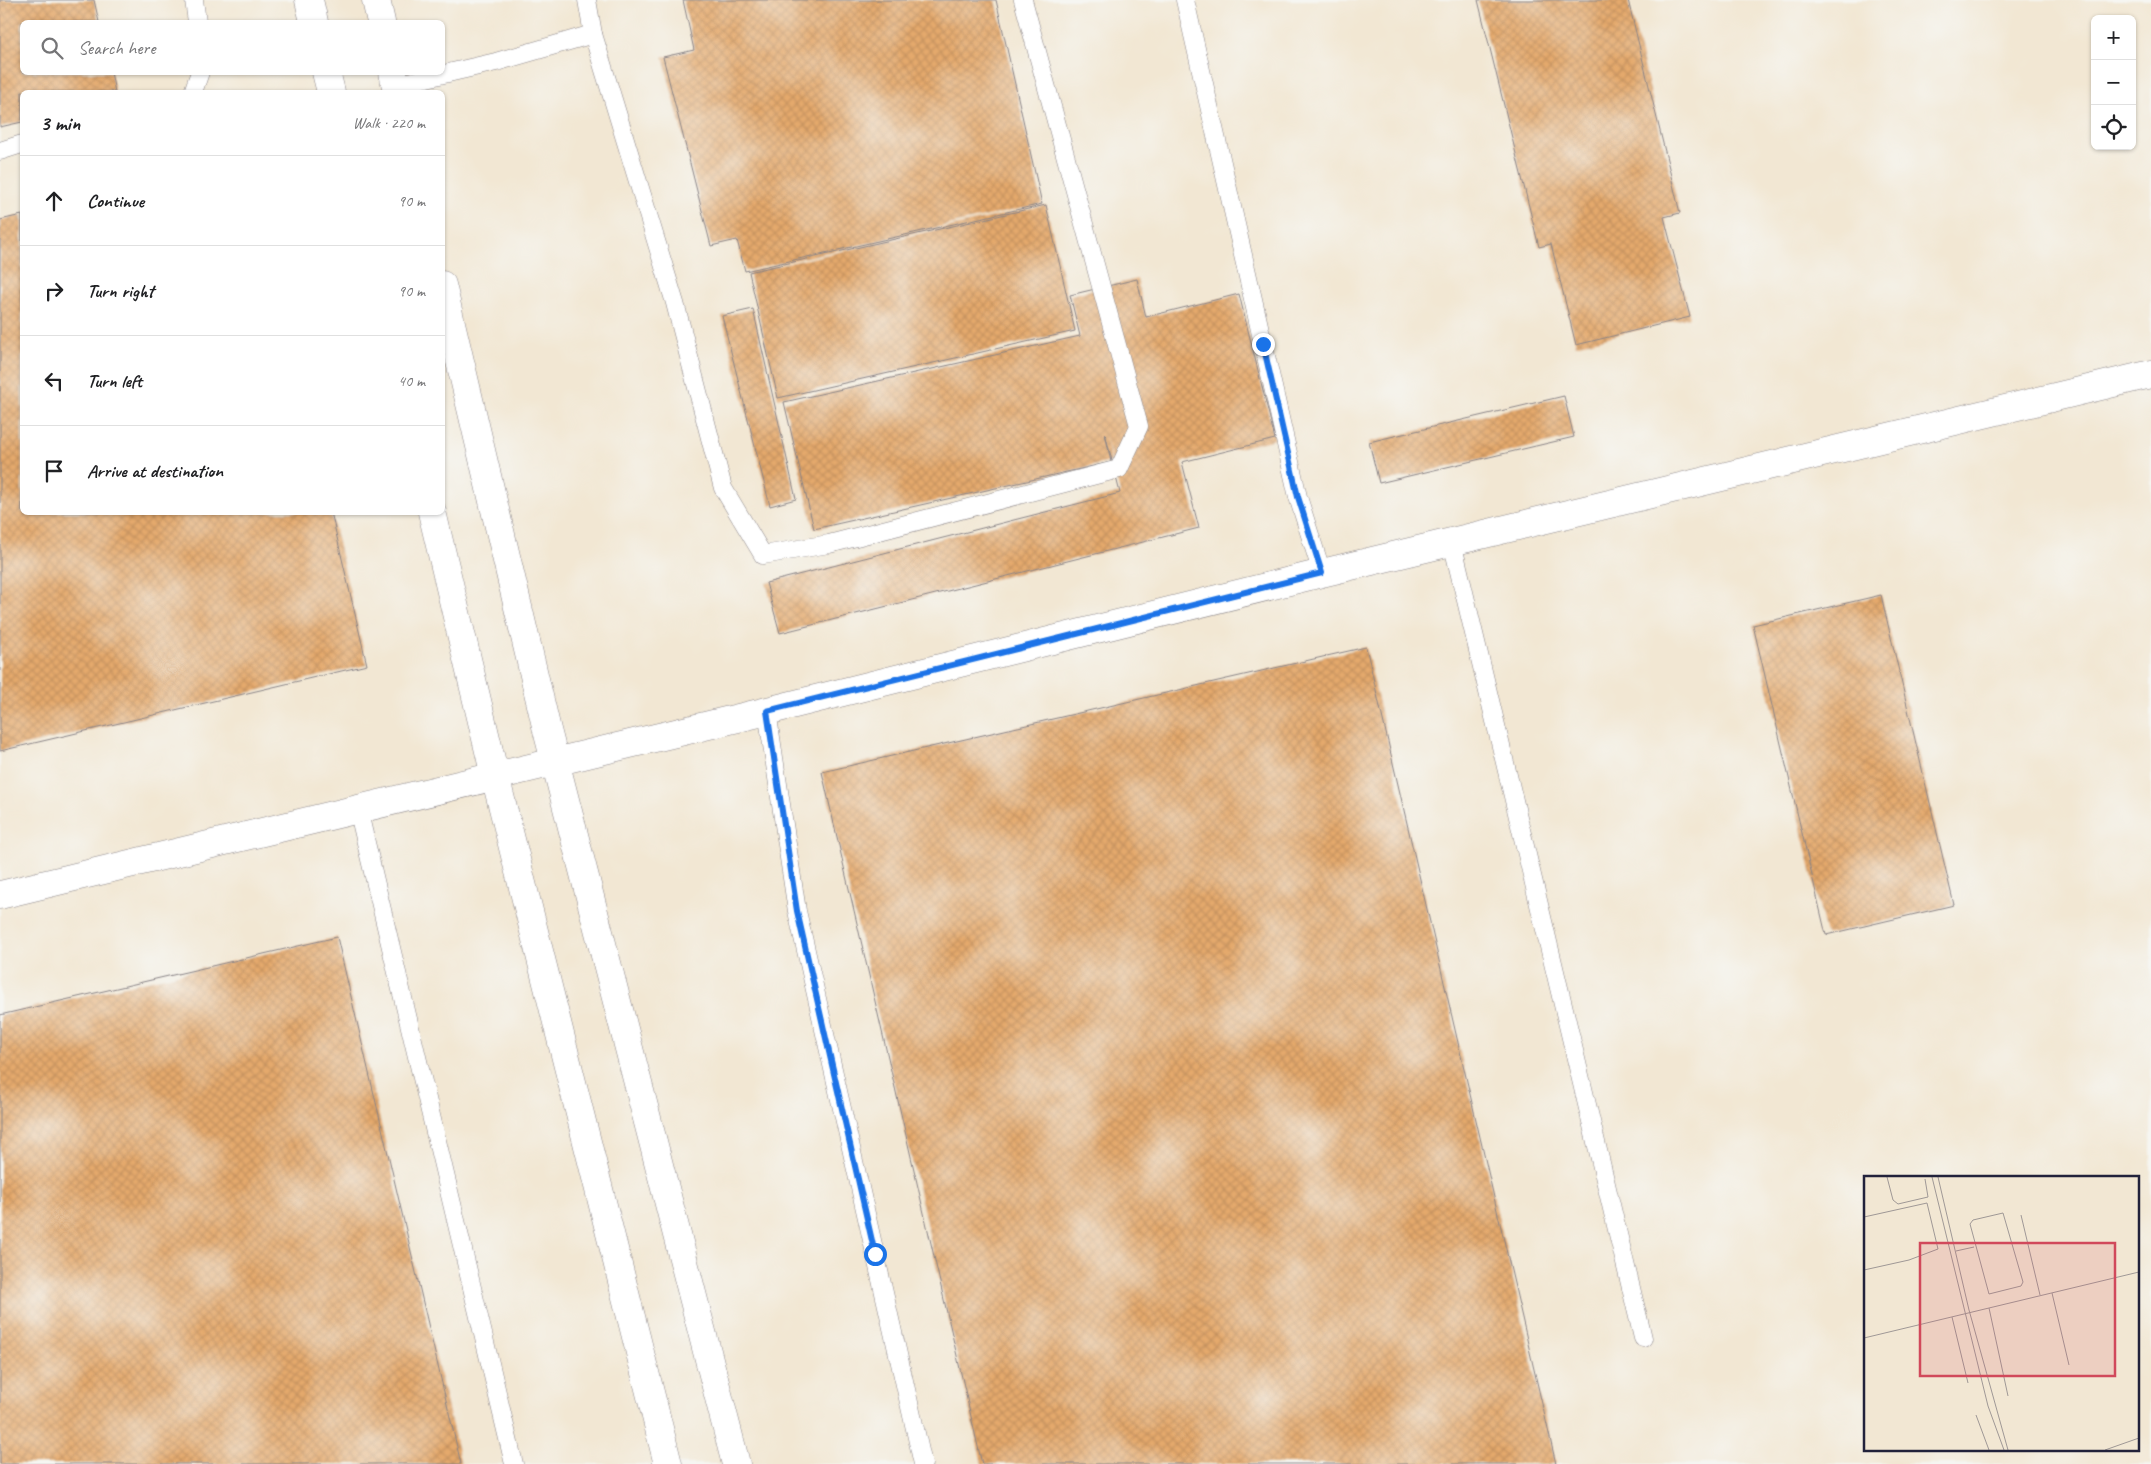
<!DOCTYPE html>
<meta charset="utf-8">
<style>
body{margin:0;font-family:Caveat,sans-serif;background:#f2f2f2;color:#202124}
.controls{position:absolute;right:15px;top:15px;display:grid;overflow:hidden;border-radius:8px;box-shadow:0 1px 4px #0004}
.controls button{width:45px;height:45px;display:grid;place-items:center;padding:0;border:0;border-bottom:1px solid #e0e0e0;background:#fff;color:#202124;font:25px sans-serif}
.stop{position:absolute;width:15px;height:15px;margin:-11px;border:4px solid #1a73e8;border-radius:50%;background:#fff}
.stop.end{background:#1a73e8;border-color:#fff;box-shadow:0 1px 5px #0008}
.list{margin:0;padding:0;list-style:none}
h2{display:flex;justify-content:space-between;align-items:center;height:65px;margin:0;padding:0 20px;font-size:21px}
h2 small{font-size:16px;font-weight:400;color:#757577}
.list li{display:grid;grid-template-columns:32px 1fr auto;gap:15px;align-items:center;box-sizing:border-box;height:90px;padding:0 20px;border-top:1px solid #e0e0e0}
.list b{display:block;font-size:19px;white-space:nowrap}
.list em{font-size:16px;font-style:normal;color:#757577}
.icon{flex:none;width:28px;height:28px;fill:none;stroke:currentColor;stroke-width:2;stroke-linecap:round;stroke-linejoin:round}
.map{position:relative;flex:none;width:2151px;height:1464px;overflow:hidden}
.search{position:absolute;background:#fff;box-shadow:0 1px 4px #0004;left:20px;top:20px;width:425px;height:55px;display:flex;align-items:center;gap:12px;box-sizing:border-box;padding:0 18px;border-radius:8px;color:#757577;font-size:19px}
.panel{position:absolute;background:#fff;box-shadow:0 1px 4px #0004;left:20px;top:90px;width:425px;height:425px;border-radius:8px}
.map>svg:first-child{display:block}
</style>
<div class="map">
<svg width="2151" height="1464" viewBox="0 0 2151 1464">
<defs>
<pattern id="building-cross-hatch" width="8" height="8" patternUnits="userSpaceOnUse" patternTransform="scale(1.25)"><rect width="8" height="8" fill="#e4a96c"/><path d="M0 0l8 8M0 8l8-8" fill="none" stroke="#c3915e"/></pattern>
</defs>
<rect width="100%" height="100%" fill="#f6f6f2"/>
<filter id="ink" filterUnits="userSpaceOnUse"><feTurbulence type="fractalNoise" baseFrequency=".02" numOctaves="2"/><feDisplacementMap in="SourceGraphic" scale="10" xChannelSelector="R" yChannelSelector="G"/><feConvolveMatrix kernelMatrix="1 2 1 2 8 2 1 2 1" color-interpolation-filters="sRGB"/></filter>
<filter id="wash" filterUnits="userSpaceOnUse"><feTurbulence type="fractalNoise" baseFrequency=".0096" numOctaves="4" result="noise"/><feDisplacementMap in="SourceGraphic" scale="20" xChannelSelector="R" yChannelSelector="G"/><feGaussianBlur stdDeviation="1.12" result="paint"/><feColorMatrix in="noise" values="0 0 0 0 0 0 0 0 0 0 0 0 0 0 0 0 0 1.4 0 .05"/><feComposite in="paint" operator="in"/></filter>
<g filter="url(#wash)">
<rect width="100%" height="100%" fill="#f2e7d3"/>
<g id="blocks">
<g fill="url(#building-cross-hatch)">
<polygon points="0,0 94,0 99,22 22,22 22,72 111,72 115,92 22,92 22,122 0,127"/>
<polygon points="683,0 996,0 1042,204 745,271 737,240 711,246 663,57 694,50"/>
<polygon points="1478,0 1628,0 1680,213 1664,217 1690,317 1576,345 1551,244 1539,247"/>
<polygon points="1046,205 1075,331 778,398 749,272"/>
<polygon points="22,215 22,512 331,512 367,665 0,751 0,220"/>
<polygon points="1137,279 1146,317 1239,294 1275,439 1182,462 1199,528 780,633 766,583 1120,493 1105,433 1111,462 814,529 784,402 1080,336 1070,295"/>
<polygon points="753,309 796,499 770,506 722,316"/>
<polygon points="1564,396 1574,437 1379,483 1369,442"/>
<polygon points="1881,595 1954,905 1826,935 1753,625"/>
<polygon points="1366,647 1556,1464 982,1464 822,772"/>
<polygon points="337,937 461,1464 0,1464 0,1015"/>
</g>
</g>
</g>
<g filter="url(#ink)">
<use href="#blocks" fill-opacity="0" stroke="#8a8487" stroke-width="1"/>
<g fill="none" stroke-linecap="round" stroke-linejoin="round">
<defs>
<g id="service">
<polyline points="194,0 197,22"/>
<polyline points="587,0 593,34 675,303 723,488 763,555 829,544 1119,469 1139,426 1023,0"/>
<polyline points="1185,0 1298,497 1322,573"/>
<polyline points="396,85 496,62 593,34"/>
<polyline points="193,92 200,72"/>
<polyline points="0,151 22,144"/>
<polyline points="1452,542 1643,1338"/>
<polyline points="767,711 797,911 923,1464"/>
<polyline points="358,809 514,1464"/>
</g>
<g id="minor">
<polyline points="309,0 314,22"/>
<polyline points="376,0 381,22"/>
<polyline points="326,72 331,92"/>
<polyline points="393,72 397,92"/>
<polyline points="442,285 547,730 736,1464"/>
<polyline points="432,512 495,776 668,1464"/>
<polyline points="0,895 767,711 1322,573 2151,374"/>
</g>
</defs>
<use href="#service" stroke="#8a8487" stroke-width="19"/>
<use href="#minor" stroke="#8a8487" stroke-width="29"/>
<use href="#service" stroke="#fff" stroke-width="18"/>
<use href="#minor" stroke="#fff" stroke-width="28"/>
</g>
</g>
<g fill="none" stroke-linecap="round" stroke-linejoin="round" filter="url(#ink)">
<polyline stroke="#1a73e8" stroke-width="6" points="875,1254 797,911 767,711 1322,573 1298,497 1263,344"/>
</g>
<g transform="translate(1864 1176)">
<rect width="275" height="275" fill="#f2e7d3"/>
<path fill="none" stroke="#9f9896" stroke-width="1" d="M23,1L29,24L34,28L64,21L61,3M68,1L124,230L140,274M74,1L105,134L144,274M139,37L159,106L157,110L125,118L106,48L109,44ZM157,39L176,119M0,41L63,27L74,73L45,84L0,94M92,75L110,71M188,117L205,189M125,132L144,220M88,141L104,207M0,162L275,96M112,239L125,274M241,274L275,262"/>
<path fill="#d1495b" fill-opacity="0.15" stroke="#d1495b" stroke-width="2.5" d="M56,67H251V200H56Z"/>
<rect width="275" height="275" fill="none" stroke="#22223b" stroke-width="2.5"/>
</g>
</svg>
<div class="controls">
<button>+</button>
<button>−</button>
<button><svg class="icon" aria-label="locate" viewBox="0 0 24 24"><circle cx="12" cy="12" r="6"/><path d="M12 2v4M12 18v4M2 12h4M18 12h4"/></svg></button>
</div>
<div class="stop" style="left:875px;top:1254px"></div>
<div class="stop end" style="left:1263px;top:344px"></div>
<div class="search"><svg class="icon" aria-label="search" viewBox="0 0 24 24"><circle cx="10" cy="10" r="6"/><path d="M15 15l6 6"/></svg>Search here</div>
<section class="panel">
<h2>3 min<small>Walk · 220 m</small></h2>
<ul class="list">
<li><svg class="icon" aria-label="ahead" viewBox="0 0 24 24"><path d="M12 20V5M6 11l6-6 6 6"/></svg><div><b>Continue</b></div><em>90 m</em></li>
<li><svg class="icon" aria-label="right" viewBox="0 0 24 24"><path d="M7 20v-9h11M14 6l5 5-5 5"/></svg><div><b>Turn right</b></div><em>90 m</em></li>
<li><svg class="icon" aria-label="left" viewBox="0 0 24 24"><path d="M17 20v-9H6M10 6l-5 5 5 5"/></svg><div><b>Turn left</b></div><em>40 m</em></li>
<li><svg class="icon" aria-label="arrive" viewBox="0 0 24 24"><path d="M6 21V4h12l-3 4 3 4H6"/></svg><div><b>Arrive at destination</b></div></li>
</ul>
</section>
</div>
